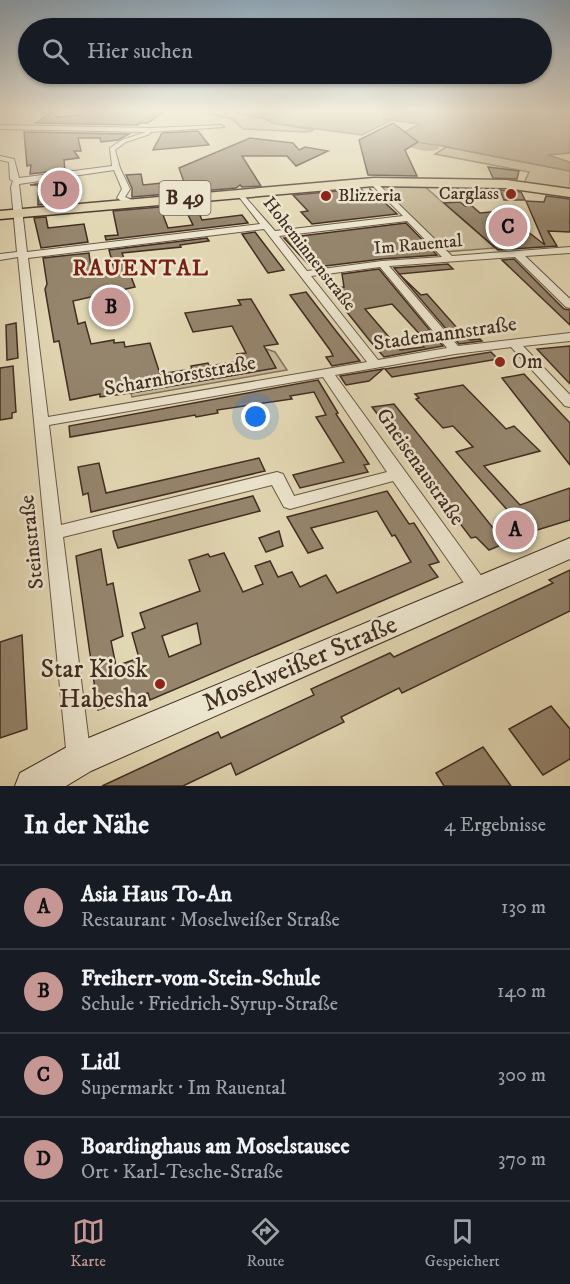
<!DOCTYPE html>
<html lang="de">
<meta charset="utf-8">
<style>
body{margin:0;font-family:"IM FELL DW Pica",serif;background:#20242c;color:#f1f3f6}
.you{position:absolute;left:256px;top:417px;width:21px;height:21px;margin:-15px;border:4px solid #fff;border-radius:50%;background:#1a73e8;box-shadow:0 0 0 9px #1a73e833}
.badge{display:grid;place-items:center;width:39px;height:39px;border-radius:50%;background:#c59692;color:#111;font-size:20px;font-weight:700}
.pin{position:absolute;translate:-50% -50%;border:3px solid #fff;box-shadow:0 2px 6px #0006}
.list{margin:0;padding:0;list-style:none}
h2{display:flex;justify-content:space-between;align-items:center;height:78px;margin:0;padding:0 24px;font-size:26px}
h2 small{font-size:20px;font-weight:400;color:#9ea1a6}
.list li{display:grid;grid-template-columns:39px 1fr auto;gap:18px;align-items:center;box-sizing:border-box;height:84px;padding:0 24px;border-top:2px solid #363941}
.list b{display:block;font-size:22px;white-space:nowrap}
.list p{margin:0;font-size:20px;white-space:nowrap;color:#9ea1a6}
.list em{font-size:20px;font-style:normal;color:#9ea1a6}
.icon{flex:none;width:33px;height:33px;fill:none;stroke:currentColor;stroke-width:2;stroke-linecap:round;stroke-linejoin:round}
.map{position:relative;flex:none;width:570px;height:786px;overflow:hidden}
.search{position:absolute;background:#171b24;box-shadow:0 2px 4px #0004;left:18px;right:18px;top:18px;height:66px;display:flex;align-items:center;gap:15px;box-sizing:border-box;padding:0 21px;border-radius:33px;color:#9ea1a6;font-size:22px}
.sheet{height:414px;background:#171b24}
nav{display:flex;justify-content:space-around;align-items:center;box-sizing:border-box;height:84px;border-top:2px solid #363941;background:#171b24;font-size:16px;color:#9ea1a6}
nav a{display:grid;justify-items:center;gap:3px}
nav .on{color:#c59692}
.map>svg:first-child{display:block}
</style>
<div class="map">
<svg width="570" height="786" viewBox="0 0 570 786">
<rect width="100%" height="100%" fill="#e2d7b3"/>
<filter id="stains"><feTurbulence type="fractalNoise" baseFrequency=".00333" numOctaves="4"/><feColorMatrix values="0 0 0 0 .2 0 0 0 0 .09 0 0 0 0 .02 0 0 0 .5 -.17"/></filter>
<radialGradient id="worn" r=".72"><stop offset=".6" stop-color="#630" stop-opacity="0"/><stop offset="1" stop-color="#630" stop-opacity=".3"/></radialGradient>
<g fill="#c7ba9a" stroke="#84745e" stroke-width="1.5">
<polygon points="197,111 227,111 271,120 272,123 314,130 308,132 243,129 232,119"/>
<polygon points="446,147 570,171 570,192 524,183 529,172 435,154"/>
<polygon points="423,185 495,248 445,252 379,186"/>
<polygon points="266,349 275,352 287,370 132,397 131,393 275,368"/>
</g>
<polygon fill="#ac9d82" stroke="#82705c" stroke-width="1.5" points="227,111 541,111 570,116 570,153 548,155 570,162 570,171 442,146 391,139 420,124 382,119 390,121 362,135 272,123 268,121 270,120"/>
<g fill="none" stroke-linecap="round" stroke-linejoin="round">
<path fill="#ac9d82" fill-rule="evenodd" d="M398,140L437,146L440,148C427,156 410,146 396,143Z"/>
</g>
<g fill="#95856d" stroke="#422d22" stroke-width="1.5" fill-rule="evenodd">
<polygon points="53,111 56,117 81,115 79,111 165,111 148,123 141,123 138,125 36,123"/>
<polygon points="393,123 418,142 405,150 417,176 368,175 359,140"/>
<polygon points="198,131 209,145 153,150 162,133"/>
<polygon points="24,132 25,132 129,134 118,140 101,142 100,138 78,138 81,151 74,151 79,158 64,160 65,170 30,174 31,165 27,166"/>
<polygon points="250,138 293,143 299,150 305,147 328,151 296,166 287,156 242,156 261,186 242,187 240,185 236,188 178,193 176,189 186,188 179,168"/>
<polygon points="488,167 519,171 517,179 493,178"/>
<polygon points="141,174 143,185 162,183 167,194 132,197 132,188 126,175"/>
<polygon points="66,179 68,203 38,205 38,185 30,185"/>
<polygon points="361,189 372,199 370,189 397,214 312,224 301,212 308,211 293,195"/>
<polygon points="500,190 521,192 525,200 504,200"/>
<polygon points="546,196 570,199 570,232 548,231 557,246 498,250 444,203 460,202 465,206 472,206 480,213 501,211 545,245 526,201 544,202"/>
<polygon points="195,204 202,220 242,215 248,223 106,240 105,236 118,235 113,211 160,207 168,228 193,225 183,205"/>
<polygon points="46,217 48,228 84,224 88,242 41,248 34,218"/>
<polygon points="406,223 437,255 382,259 317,267 313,263 308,264 284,238"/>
<polygon points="255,232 284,270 268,273 242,234"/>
<polygon points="207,238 209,241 180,245 181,247 122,253 135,287 73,301 78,324 85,322 91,344 114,340 114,343 124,342 125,347 150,343 160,374 192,369 191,366 208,363 209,366 240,361 237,354 246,353 232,326 193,332 185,313 241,305 238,300 251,299 278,344 264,346 276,368 131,393 100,397 100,394 70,400 59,341 54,342 45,289 47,284 43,258 89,253 92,277 115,273 109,250"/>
<polygon points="514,259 564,309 570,310 570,325 502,260"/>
<polygon points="448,264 453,269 399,274 421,295 427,294 465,337 470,340 480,339 482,341 459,344 394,268"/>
<path d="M379,269L443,346L384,357L370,341L347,312L349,306L334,288L344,287L342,274ZM392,304L427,342L421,343L424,347L400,350L365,309Z"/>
<polygon points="306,292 336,331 360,361 332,366 326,357 333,356 330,350 290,295"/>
<polygon points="16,323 18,358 7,360 6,325"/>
<polygon points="570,346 570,384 537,349"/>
<polygon points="491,352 498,359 392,377 385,369"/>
<polygon points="13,366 16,412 12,413 12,418 0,420 0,368"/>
<polygon points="383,369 369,381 346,385 340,376"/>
<polygon points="524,374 570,423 570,465 502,378"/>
<polygon points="318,380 338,413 336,414 369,464 364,465 368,472 300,488 293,475 344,462 316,417 326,415 314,392 290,396 292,399 217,410 218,413 196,417 195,415 70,437 69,426"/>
<polygon points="463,385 506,429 514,426 540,451 484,466 520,505 570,488 570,520 537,530 489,550 476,537 471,538 372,407 394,404 493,528 517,521 456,452 473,447 453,426 443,428 416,399 419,398 415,394"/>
<polygon points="259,458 265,471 91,512 88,493 83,495 78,467 99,463 106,493"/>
<path d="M387,491L409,524L414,523L439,562L429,565L438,577L150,700L148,693L98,710L76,556L101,549L107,585L113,583L123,636L111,641L116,666L139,658L132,633L145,628L140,613L200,591L189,560L208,554L210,557L224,553L243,592L263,584L255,566L270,561L278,577L292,572L300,587L326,575L337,593L411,562L395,535L392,536L377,511L311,528L323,548L308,553L287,517ZM197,623L201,644L169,657L162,636Z"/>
<polygon points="253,496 260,511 118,548 114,537 113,531"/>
<polygon points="279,531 283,546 266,552 259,538"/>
<polygon points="570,570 570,611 402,693 399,688 341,717 344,722 236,775 231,763 183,786 102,786 218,732 221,738 314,695 311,689 390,653 394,657 553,583 549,580"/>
<polygon points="22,635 27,729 0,738 0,642"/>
<polygon points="551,706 570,729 570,759 543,775 509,729"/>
<polygon points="483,747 511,786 444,786 436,773"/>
</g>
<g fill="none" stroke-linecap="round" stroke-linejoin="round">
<defs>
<path id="street" d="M0,125L151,128L221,125L224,127L150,132V134L126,142L115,150L120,168L130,189L125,197L132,200V204H126L117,198L122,189L114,170L19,184L27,252L260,224L236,193L240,191L275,231L403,216L371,184V180H374L452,256L570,247V253L525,256L570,299V308L566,307L515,257L389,266L458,346L570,333V341L523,346L570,395V407L565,406L511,347L455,354L335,375L485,581L487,587L485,593L478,595L471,593L393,481L290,509L284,507L272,485L63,537L91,759L87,767L79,771L71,767L67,759L18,257L0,260V254L17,252L11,187L13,181L10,179L9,162L0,160V156L14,159L19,178L112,166L110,148L122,140L146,132L0,129ZM407,221L442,257L382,261L307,271L279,236ZM264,229L367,362L48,417L28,258ZM380,267L447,348L378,360L311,276ZM323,377L387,472L294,496L283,474L277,472L61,525L49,425Z"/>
<polygon id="secondary" points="570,538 570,559 91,771 66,786 15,786 20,773 67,747"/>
<polygon id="primary" points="374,178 507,180 570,189 570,197 507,188 374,186 0,219 0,211"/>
</defs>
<use href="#street" stroke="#6a5846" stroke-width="2"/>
<use href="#secondary" stroke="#422d22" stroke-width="2"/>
<use href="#primary" stroke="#422d22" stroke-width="3"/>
<use href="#street" fill="#ece5ce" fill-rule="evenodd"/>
<use href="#secondary" fill="#ece5ce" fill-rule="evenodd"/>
<use href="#primary" fill="#e2d7b3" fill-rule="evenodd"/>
</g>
<linearGradient id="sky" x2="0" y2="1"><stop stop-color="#90abbf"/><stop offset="0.5" stop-color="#f2eddd"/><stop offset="1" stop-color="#f2eddd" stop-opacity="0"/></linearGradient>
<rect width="570" height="221" fill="url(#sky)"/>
<g fill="#8f2418" stroke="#ece5ce" stroke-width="2">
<circle cx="511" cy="194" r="6"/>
<circle cx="326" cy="196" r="6"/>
<circle cx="500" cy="362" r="6"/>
<circle cx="160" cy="684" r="6"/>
</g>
<g text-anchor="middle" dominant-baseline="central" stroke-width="5" stroke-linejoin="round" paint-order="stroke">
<g font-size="18" fill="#422d22" stroke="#ece5ce" text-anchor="end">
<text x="499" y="194">Carglass</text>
<text x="338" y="196" text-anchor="start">Blizzeria</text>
</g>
<g font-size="18" fill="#422d22" stroke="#ece5ce">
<text transform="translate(418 245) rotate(-5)">Im Rauental</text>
<text transform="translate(309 254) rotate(52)">Hoheminnenstraße</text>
</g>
<rect fill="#ece5ce" stroke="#756456" stroke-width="1.5" x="159.5" y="181" width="51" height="34" rx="4.5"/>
<g font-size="20" font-weight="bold" fill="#422d22">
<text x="185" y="198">B 49</text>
</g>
<g font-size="21" fill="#422d22" stroke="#ece5ce">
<text transform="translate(445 334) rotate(-8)">Stademannstraße</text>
<text transform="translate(180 376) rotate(-10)">Scharnhorststraße</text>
<text transform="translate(420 467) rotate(55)">Gneisenaustraße</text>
<text transform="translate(32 542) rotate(-96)">Steinstraße</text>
</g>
<g font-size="21" fill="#422d22" stroke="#ece5ce" text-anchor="start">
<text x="512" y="362">Om</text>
</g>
<g font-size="22" font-weight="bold" letter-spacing="1.5" fill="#7a1f14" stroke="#ece5ce">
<text x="141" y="268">RAUENTAL</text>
</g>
<g font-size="26" fill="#422d22" stroke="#ece5ce">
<text transform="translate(300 664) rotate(-23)">Moselweißer Straße</text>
</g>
<g font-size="26" fill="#422d22" stroke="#ece5ce" text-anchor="end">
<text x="148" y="669">Star Kiosk<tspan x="148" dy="30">Habesha</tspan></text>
</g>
</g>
<rect width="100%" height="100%" filter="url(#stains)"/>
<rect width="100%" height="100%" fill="url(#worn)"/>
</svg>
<div class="you"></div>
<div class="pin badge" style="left:515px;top:530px">A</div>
<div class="pin badge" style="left:111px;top:307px">B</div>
<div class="pin badge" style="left:508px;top:227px">C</div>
<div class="pin badge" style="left:60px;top:190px">D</div>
<div class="search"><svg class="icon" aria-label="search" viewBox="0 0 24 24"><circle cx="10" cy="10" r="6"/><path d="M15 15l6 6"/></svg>Hier suchen</div>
</div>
<section class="sheet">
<h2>In der Nähe<small>4 Ergebnisse</small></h2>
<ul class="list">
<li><span class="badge">A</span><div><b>Asia Haus To-An</b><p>Restaurant · Moselweißer Straße</p></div><em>130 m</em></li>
<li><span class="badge">B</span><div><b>Freiherr-vom-Stein-Schule</b><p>Schule · Friedrich-Syrup-Straße</p></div><em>140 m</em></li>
<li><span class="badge">C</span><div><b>Lidl</b><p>Supermarkt · Im Rauental</p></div><em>300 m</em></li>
<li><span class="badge">D</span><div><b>Boardinghaus am Moselstausee</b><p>Ort · Karl-Tesche-Straße</p></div><em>370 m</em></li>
</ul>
</section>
<nav>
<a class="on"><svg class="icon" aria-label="map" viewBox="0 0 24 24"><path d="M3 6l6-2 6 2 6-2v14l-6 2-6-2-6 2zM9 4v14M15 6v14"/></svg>Karte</a>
<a><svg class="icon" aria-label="directions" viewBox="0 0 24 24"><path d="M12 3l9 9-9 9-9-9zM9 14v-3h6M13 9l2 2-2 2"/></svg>Route</a>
<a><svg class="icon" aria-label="saved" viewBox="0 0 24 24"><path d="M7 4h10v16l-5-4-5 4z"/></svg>Gespeichert</a>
</nav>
